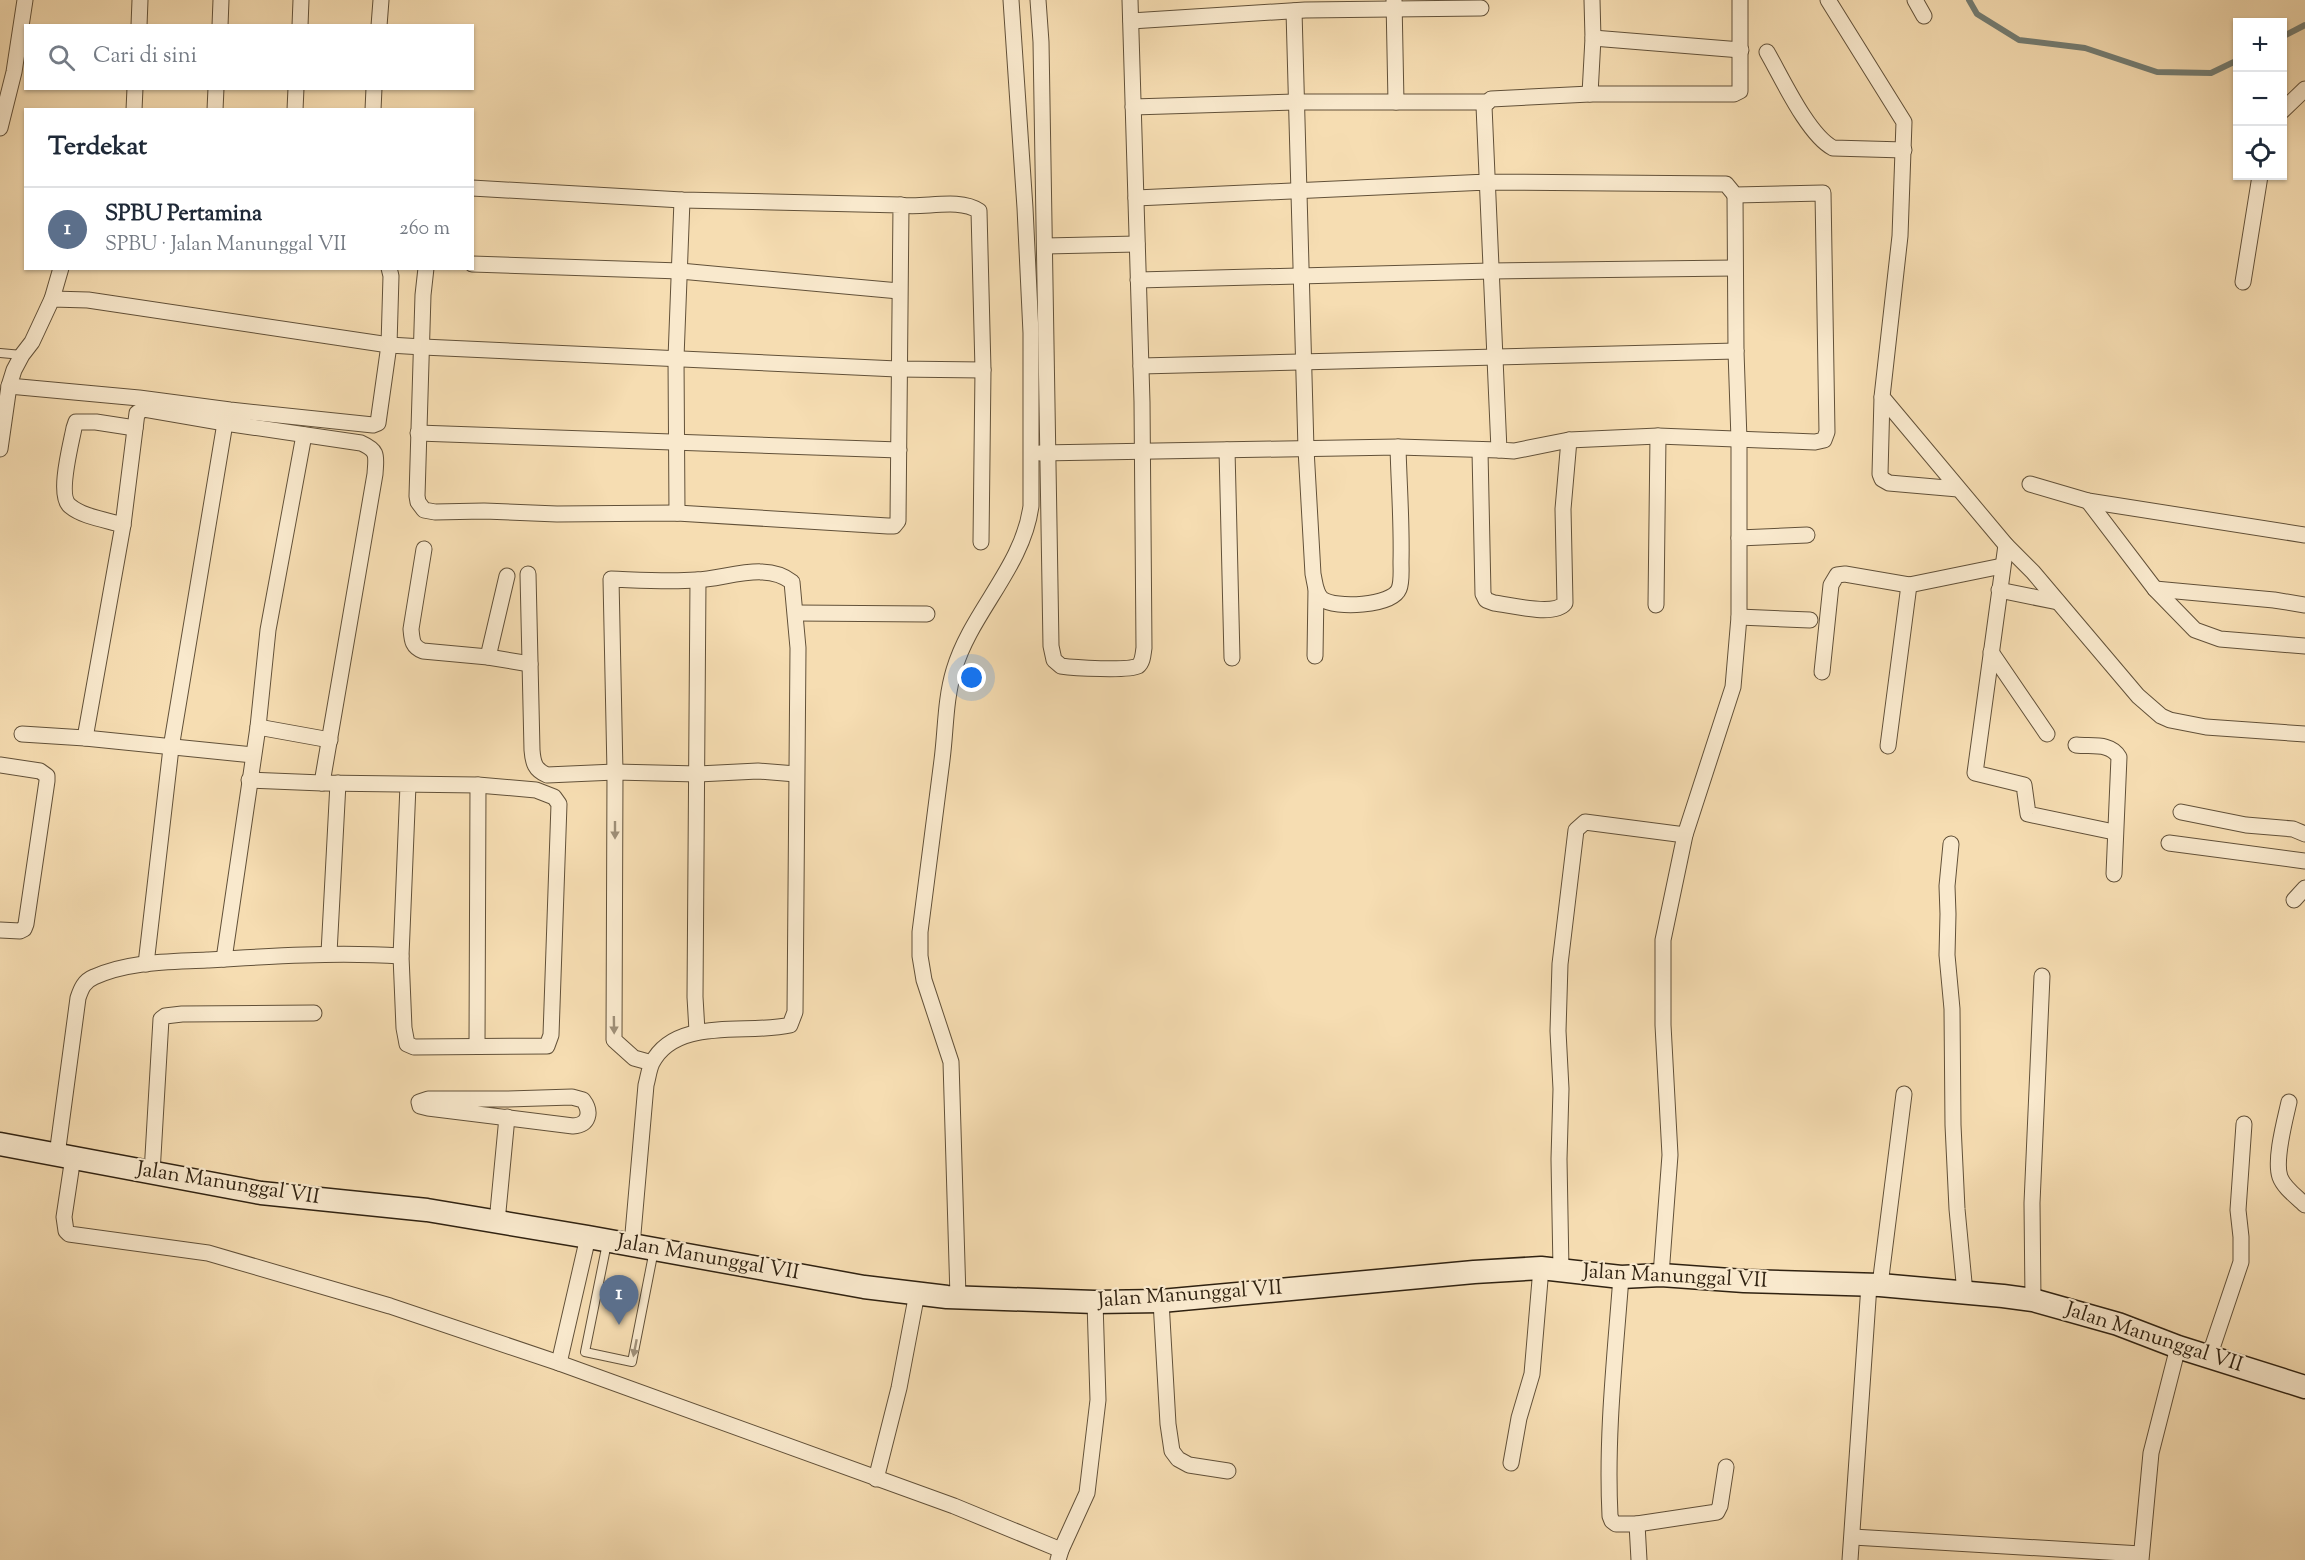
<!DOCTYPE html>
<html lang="id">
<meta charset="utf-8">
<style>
body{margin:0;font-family:"Sorts Mill Goudy",serif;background:#f2f2f3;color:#1f2937}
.controls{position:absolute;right:18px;top:18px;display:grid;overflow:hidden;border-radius:0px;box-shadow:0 2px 4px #0004}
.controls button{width:54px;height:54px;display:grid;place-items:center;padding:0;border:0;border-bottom:2px solid #e0e1e3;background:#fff;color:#1f2937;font:30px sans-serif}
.you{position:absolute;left:972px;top:678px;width:21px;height:21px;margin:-15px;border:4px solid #fff;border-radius:50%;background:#1a73e8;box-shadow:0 0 0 9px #1a73e833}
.badge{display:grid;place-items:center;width:39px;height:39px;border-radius:50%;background:#8f2418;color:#fff;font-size:20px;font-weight:700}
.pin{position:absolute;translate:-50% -50px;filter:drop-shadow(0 2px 3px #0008)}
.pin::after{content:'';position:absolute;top:32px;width:21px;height:18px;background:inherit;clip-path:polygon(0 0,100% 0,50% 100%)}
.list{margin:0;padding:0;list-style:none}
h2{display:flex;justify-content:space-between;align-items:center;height:78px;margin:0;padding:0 24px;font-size:26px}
h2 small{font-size:20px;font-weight:400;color:#747a83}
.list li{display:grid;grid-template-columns:39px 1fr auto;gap:18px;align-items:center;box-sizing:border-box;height:84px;padding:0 24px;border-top:2px solid #e0e1e3}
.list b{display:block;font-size:22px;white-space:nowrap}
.list p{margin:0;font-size:20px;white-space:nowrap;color:#747a83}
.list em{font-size:20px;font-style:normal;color:#747a83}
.icon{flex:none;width:33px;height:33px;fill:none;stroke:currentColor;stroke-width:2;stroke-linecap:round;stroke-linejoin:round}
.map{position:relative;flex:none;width:2305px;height:1560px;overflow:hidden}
.search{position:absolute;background:#fff;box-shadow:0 2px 4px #0004;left:24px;top:24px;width:450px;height:66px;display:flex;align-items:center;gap:15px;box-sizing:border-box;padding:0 21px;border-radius:0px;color:#747a83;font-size:22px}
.panel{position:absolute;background:#fff;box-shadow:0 2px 4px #0004;left:24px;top:108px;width:450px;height:162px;border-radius:0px}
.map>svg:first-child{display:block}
</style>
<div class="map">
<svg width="2305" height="1560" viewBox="0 0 2305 1560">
<rect width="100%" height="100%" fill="#f6ddb2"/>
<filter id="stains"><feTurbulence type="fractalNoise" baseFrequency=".00333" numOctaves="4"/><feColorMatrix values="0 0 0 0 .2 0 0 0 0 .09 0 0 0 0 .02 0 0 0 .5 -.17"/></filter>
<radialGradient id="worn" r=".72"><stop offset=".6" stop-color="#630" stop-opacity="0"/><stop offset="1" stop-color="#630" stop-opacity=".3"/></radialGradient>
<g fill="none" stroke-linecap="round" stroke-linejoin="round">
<g stroke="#737d74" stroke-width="6">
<polyline points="1969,0 1977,14 2019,40 2085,48 2157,72 2211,73 2238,60"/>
<polyline points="2282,37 2305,25"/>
</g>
<defs>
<g id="lane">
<polyline points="0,353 22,355"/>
<polyline points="607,1243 585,1352 632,1362 654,1250"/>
</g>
<g id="street">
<path d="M1038,0L1041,42L1051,646L1054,660L1061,666C1074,668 1128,671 1138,666C1143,662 1143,654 1144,648L1142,402L1130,0"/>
<polyline points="1394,0 1396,102"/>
<polyline points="1828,0 1904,122 1900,236 1882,397 2006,545 2033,572 2138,696 2161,716 2170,720 2206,727 2305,734"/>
<polyline points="1915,0 1924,16"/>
<path d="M1294,11L1306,449L1313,574C1315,582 1315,593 1322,599C1335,609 1392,606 1399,589C1402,582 1401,570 1401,562C1402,524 1399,486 1398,447"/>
<polyline points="1131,21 1305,10 1481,8"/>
<polyline points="139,26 140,0"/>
<polyline points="220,26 221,0"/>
<polyline points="300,26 301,0"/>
<polyline points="379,26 381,0"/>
<polyline points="1593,38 1741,50"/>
<path d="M1767,52C1782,78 1808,135 1833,148L1904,150"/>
<polyline points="1590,94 1593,38 1592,0"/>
<polyline points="1133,107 1295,102 1488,102"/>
<polyline points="134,110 135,88"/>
<polyline points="215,110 216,88"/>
<polyline points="295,110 296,88"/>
<polyline points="373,110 374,88"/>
<polyline points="2282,111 2305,89"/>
<polyline points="0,128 14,72 25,0"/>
<polyline points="1136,198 1487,182 1726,184 1735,195 1823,193 1827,432 1824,440 1815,442 1658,436 1569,440 1514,451 1499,450 1484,106 1491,99 1590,94 1734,94 1740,91 1740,0"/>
<path d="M901,205C922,209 959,197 979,211L983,370L981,542"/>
<polyline points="1045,246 1137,244"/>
<polyline points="472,264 680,271 899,291"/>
<polyline points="426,268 423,295 417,496 418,502 424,510 435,512 484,511 557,514 677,513 888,526 894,526 898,521 901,205 682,200 472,188"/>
<polyline points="1138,280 1491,271 1735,268"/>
<polyline points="2243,282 2260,176"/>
<polyline points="52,299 61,268"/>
<polyline points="1141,366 1736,351"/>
<polyline points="9,386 139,398 230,410 373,425 378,423 389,345 391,276 389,268"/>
<polyline points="1882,397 1880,474 1882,479 1889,483 1958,489"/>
<polyline points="418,433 899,450"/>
<polyline points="0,449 9,386 14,370 22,355 32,342 52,299 88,300 389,345 423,347 897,369 983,370"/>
<polyline points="1227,450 1232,658"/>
<path d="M1480,451L1483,594L1486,600L1494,603C1511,605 1554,617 1565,603L1563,509L1569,440"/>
<polyline points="1040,453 1398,447 1499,450"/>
<polyline points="2030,484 2088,501 2305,535"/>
<polyline points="2088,501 2155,589 2195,630 2220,639 2305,646"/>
<polyline points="677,513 676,358 682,200"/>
<path d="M123,525C107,520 83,517 70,506C57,496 71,444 74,428L76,422H96L135,428"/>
<polyline points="1739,538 1807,535"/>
<polyline points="2006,545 1975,773 2024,785 2028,814 2114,832"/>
<path d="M424,549L411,629C412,640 412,647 423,651L488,657L530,664"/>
<path d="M528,574L532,750C533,763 535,770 547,775L615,772L698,774L758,771L796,774"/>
<polyline points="2155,589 2274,600 2305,605"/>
<polyline points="1999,590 2058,602"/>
<polyline points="1656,605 1658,436"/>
<polyline points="796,613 927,614"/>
<polyline points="1739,617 1810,620"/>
<polyline points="1991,652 2047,734"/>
<polyline points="1315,656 1316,589"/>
<polyline points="488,657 507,576"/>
<polyline points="1822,672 1831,585 1837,575 1845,574 1909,585 2002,566"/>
<polyline points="258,727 330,740"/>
<polyline points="22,734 85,738 253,755"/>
<path d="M85,738L123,525L137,413L144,409L225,423L361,443C379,451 376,456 375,474L322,783"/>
<path d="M2076,745C2091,747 2110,742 2119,757L2114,874"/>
<polyline points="1888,746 1909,585"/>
<polyline points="0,765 40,771 47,776 47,781 26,924 24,929 20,931 0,930"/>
<polyline points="249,780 322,783 478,785 536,790 554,797 559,804 551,1035 547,1046 414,1047 407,1044 404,1028 401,956 408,785"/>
<polyline points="2181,812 2246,825 2293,829 2305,834"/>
<polyline points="2169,843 2305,861"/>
<polyline points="1951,844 1947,886 1948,914 1947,955 1952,1009 1953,1125 1957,1209 1965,1293"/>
<polyline points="2294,900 2305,888"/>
<polyline points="329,953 338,783"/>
<polyline points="224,959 258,727 268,630 304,435"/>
<polyline points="146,964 171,748 225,423"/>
<polyline points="697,1031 695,997 698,580"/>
<polyline points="477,1046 478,785"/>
<path d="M572,1097L583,1100C592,1112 589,1125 573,1126L428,1108L420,1106L419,1102L428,1099H507Z"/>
<path d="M2289,1102C2285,1120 2274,1160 2280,1177C2284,1188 2297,1197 2305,1205"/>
<path d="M57,1155L78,998C81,989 84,981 94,977C129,961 170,962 207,960C272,956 336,952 401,956"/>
<polyline points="73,1157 64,1217 66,1231 69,1234 208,1253 390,1306 559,1363 954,1506 1061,1550"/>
<polyline points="152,1173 161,1019 165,1016 182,1014 314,1013"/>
<polyline points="497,1222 507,1117"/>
<path d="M632,1245L646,1085C648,1078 649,1069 652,1063C676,1016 748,1035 790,1025L795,1012L798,648L792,582C766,561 726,579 696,580C668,582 639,580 611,579L615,772L614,1040L634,1058L652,1063"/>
<polyline points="1561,1270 1559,1159 1561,1089 1558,1031 1560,964 1576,830 1585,822 1685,835"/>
<polyline points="1661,1275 1670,1155 1663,1025 1663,940 1685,835 1733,687 1739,617 1739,440 1736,351 1735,195"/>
<path d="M1621,1277C1615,1357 1606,1436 1610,1516L1612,1521L1616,1524H1637L1639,1560"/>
<polyline points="1880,1285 1904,1094"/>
<path d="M958,1297L951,1062L924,980L920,956V932C927,874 935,817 942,760C946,729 945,700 954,670C971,612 1023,567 1031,506V333L1025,208L1011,0"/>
<polyline points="2033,1300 2032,1203 2042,976"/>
<polyline points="1161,1301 1168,1424 1172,1451 1178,1459 1189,1465 1228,1471"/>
<polyline points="2209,1357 2241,1262 2241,1237 2238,1210 2244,1124"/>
<polyline points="559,1363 588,1237"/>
<polyline points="1511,1463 1519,1418 1532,1374 1541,1268"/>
<polyline points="876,1479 899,1388 917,1293"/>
<polyline points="1637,1524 1717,1512 1720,1506 1726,1467"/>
<polyline points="1853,1537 2141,1554"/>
<polyline points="1058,1560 1061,1550 1087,1493 1098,1400 1095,1302"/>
<polyline points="1850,1560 1869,1285"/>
<polyline points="2141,1560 2151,1453 2178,1347"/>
</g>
<polyline id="secondary" points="0,1144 261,1193 427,1210 588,1237 864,1287 947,1297 1095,1302 1161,1301 1474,1272 1541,1268 1621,1277 1661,1275 1744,1281 1880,1285 2003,1296 2033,1300 2118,1324 2178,1347 2305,1387"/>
</defs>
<use href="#lane" stroke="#625139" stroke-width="10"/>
<use href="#street" stroke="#625139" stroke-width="17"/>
<use href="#secondary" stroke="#302211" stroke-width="25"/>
<use href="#lane" stroke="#f9e9cd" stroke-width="8"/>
<use href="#street" stroke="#f9e9cd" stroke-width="15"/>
<use href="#secondary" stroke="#f9e9cd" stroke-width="22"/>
</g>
<defs><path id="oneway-solid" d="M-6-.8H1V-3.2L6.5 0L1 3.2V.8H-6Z" transform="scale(1.5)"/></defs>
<g fill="#9f8f78">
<use href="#oneway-solid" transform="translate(615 830) rotate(90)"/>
<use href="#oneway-solid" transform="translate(614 1025) rotate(89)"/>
<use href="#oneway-solid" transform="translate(635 1348) rotate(101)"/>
</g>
<g text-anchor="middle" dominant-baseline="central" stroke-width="4.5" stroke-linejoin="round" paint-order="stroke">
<g font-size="21" fill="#302211" stroke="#f9e9cd">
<text transform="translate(228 1184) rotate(9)">Jalan Manunggal VII</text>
<text transform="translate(708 1258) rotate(10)">Jalan Manunggal VII</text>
<text transform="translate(1675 1277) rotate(3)">Jalan Manunggal VII</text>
<text transform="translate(1190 1295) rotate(-4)">Jalan Manunggal VII</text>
<text transform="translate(2154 1338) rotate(18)">Jalan Manunggal VII</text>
</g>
</g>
<rect width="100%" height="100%" filter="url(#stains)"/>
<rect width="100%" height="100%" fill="url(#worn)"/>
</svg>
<div class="controls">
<button>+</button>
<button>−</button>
<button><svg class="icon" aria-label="locate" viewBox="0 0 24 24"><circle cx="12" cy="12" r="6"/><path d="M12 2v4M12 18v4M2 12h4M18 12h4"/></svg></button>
</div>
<div class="you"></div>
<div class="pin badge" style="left:619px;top:1325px;background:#5c6f8a">1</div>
<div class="search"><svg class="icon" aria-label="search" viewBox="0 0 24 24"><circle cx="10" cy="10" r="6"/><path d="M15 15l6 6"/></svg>Cari di sini</div>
<section class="panel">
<h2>Terdekat<small></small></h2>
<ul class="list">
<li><span class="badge" style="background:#5c6f8a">1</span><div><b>SPBU Pertamina</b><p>SPBU · Jalan Manunggal VII</p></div><em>260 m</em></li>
</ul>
</section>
</div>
